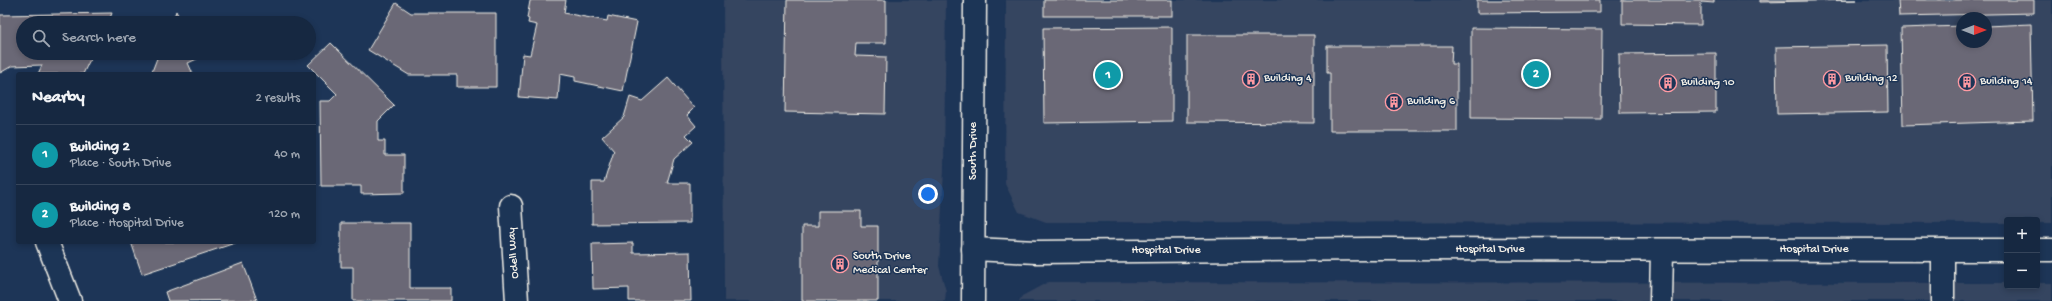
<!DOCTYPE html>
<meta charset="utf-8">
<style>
body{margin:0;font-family:"Gochi Hand",sans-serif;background:#23344c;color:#f1f3f6}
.controls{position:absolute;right:12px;bottom:12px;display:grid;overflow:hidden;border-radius:4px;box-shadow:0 2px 6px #0003}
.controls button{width:36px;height:36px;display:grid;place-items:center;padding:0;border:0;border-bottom:1px solid #35445a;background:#162841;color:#f1f3f6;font:20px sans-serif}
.compass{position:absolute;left:1956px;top:12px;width:36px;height:36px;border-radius:50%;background:#162841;box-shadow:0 2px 6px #0003;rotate:90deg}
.you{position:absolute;left:928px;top:194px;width:14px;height:14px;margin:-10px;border:3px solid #fff;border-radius:50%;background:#1a73e8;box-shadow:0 0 0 6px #1a73e833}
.badge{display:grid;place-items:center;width:26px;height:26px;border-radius:50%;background:#ff9aa2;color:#fff;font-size:13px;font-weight:700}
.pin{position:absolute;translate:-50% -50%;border:2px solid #fff;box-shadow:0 1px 4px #0006}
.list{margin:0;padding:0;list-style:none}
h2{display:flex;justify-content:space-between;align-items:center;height:52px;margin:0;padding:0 16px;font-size:17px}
h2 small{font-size:13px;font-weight:400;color:#9ea6b1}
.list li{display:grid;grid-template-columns:26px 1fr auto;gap:12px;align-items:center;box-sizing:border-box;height:60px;padding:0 16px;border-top:1px solid #35445a}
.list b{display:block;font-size:15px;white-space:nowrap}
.list p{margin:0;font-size:13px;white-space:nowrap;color:#9ea6b1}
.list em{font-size:13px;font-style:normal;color:#9ea6b1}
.icon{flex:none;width:22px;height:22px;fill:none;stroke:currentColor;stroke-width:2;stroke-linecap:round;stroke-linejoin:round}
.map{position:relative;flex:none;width:2052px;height:301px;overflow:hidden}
.search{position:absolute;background:#162841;box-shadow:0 2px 6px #0003;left:16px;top:16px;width:300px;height:44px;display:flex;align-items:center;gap:10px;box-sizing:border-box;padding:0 14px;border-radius:22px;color:#9ea6b1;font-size:15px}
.panel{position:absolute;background:#162841;box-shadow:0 2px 6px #0003;left:16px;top:72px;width:300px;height:172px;border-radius:4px}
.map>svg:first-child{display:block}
</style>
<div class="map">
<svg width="2052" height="301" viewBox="0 0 2052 301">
<rect width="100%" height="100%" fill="#1d3557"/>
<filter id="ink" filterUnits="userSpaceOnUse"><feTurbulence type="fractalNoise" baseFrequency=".025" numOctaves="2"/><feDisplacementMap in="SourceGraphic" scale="8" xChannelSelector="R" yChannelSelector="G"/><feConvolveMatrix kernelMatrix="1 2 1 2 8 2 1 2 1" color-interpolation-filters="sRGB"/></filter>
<g filter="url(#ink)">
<g fill="#344460" fill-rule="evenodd">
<polygon points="723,0 946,0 944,169 939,266 946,291 945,301 724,301"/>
<path d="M1006,0H2052V223H2037V220H2007V223L1046,222L1019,212L1005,184ZM1962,18H1986V42H1962Z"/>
<polygon points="1048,282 2007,283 2007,286 2037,286 2037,283 2052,283 2052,301 1019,301 1022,296"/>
</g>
<g fill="#6b6876" stroke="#f4f1e8">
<polygon points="532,0 566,0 564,13 607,21 608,16 637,22 623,91 575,81 575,77 560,74 558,100 519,97 523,54 530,55 537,25 528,23 529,19 527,18 530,1"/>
<polygon points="787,0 886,0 886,43 856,43 855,56 886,57 885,114 785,112"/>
<rect x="1044" y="0" width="128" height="16"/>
<polygon points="1477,0 1600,0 1600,12 1477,13"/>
<polygon points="1622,0 1714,0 1714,3 1701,2 1701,25 1622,24"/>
<polygon points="1760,0 1857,0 1760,2"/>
<polygon points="1898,0 2034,0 2034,13 1899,16"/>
<polygon points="396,3 411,13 496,13 496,87 457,87 457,75 409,75 368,50"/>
<polygon points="176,11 182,23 172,23"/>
<polygon points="112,13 108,23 23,23 23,53 93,53 83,74 38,74 42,65 12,66 0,73 0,15"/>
<polygon points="2031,24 2033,121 1903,125 1901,28 1962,26 1962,42 1986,42 1986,26"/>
<polygon points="1172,27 1172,121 1044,123 1043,28"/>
<polygon points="1471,28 1602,29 1601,119 1471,118"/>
<polygon points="1187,35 1314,35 1314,123 1187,122"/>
<polygon points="331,43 394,105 378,121 378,141 385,141 385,155 404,155 404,193 361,194 361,186 321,186 320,101 330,101 337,94 308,65"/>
<polygon points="1887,45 1888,112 1777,114 1776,47"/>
<polygon points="1327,46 1452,46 1451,64 1457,64 1457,131 1330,131 1330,73 1327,73"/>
<polygon points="159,53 196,53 199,58 188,63 193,74 151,74"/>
<polygon points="1716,53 1716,112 1620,113 1619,54"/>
<polygon points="668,78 694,108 687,115 696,126 686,135 693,142 674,159 667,183 690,183 690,223 592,224 592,182 604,182 614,151 602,137 624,117 630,97 642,101"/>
<polygon points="818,211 861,211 861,226 878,226 878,301 802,301 802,226 818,226"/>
<polygon points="341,223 410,223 410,288 451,288 451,301 353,301 353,267 341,267"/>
<polygon points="131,242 238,242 142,274"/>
<polygon points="633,243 633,253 690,252 691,301 629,301 629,288 593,289 592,244"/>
<polygon points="243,263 257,300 168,301 165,292"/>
</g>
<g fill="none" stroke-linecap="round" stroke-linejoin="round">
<defs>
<g id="minor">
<polyline points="511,206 517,301"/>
<polyline points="47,242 70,301"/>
<polyline points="973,249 1036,252 1368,249 2007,250"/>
<polyline points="1943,250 1943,301"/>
<polyline points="2037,250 2052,250"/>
<polyline points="973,301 975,0"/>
<polyline points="1661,301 1662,250"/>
</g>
</defs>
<use href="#minor" stroke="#f4f1e8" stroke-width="25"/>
<use href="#minor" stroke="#1d3557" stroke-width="22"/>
</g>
</g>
<defs>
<symbol id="building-ring" viewBox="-11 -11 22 22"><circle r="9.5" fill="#1d3557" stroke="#ff9aa2" stroke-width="1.5"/><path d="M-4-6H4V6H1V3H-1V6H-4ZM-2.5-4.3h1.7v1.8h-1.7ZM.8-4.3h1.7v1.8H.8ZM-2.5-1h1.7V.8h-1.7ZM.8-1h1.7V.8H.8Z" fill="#ff9aa2"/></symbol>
</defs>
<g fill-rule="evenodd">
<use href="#building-ring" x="1241" y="69" width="20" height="20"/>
<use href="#building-ring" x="1822" y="69" width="20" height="20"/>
<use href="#building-ring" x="1957" y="72" width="20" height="20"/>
<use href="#building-ring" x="1658" y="73" width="20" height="20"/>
<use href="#building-ring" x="1384" y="92" width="20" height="20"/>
<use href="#building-ring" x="830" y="254" width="20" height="20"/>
</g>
<g text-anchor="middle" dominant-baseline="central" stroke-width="3" stroke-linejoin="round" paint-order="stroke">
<g font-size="12" fill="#f4f1e8" stroke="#1d3557" text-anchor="start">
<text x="1264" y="79">Building 4</text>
<text x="1845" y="79">Building 12</text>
<text x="1980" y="82">Building 14</text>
<text x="1681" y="83">Building 10</text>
<text x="1407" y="102">Building 6</text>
<text x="853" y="257">South Drive<tspan x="853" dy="14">Medical Center</tspan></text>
</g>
<g font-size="12" fill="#f4f1e8" stroke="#1d3557">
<text transform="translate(974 151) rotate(-90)">South Drive</text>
<text x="1490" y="250">Hospital Drive</text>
<text x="1814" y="250">Hospital Drive</text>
<text x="1166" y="251">Hospital Drive</text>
<text transform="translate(514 253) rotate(-94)">Odell Way</text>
</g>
</g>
</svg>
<div class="controls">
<button>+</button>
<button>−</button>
</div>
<svg class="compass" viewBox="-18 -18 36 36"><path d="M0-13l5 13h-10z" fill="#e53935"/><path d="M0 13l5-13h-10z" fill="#9ea6b1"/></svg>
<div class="you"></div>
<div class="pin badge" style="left:1108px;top:75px;background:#0f9aa8">1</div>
<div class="pin badge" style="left:1536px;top:74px;background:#0f9aa8">2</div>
<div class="search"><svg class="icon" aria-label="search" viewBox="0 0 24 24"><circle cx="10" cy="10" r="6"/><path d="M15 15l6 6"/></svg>Search here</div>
<section class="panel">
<h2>Nearby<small>2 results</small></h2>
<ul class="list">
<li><span class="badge" style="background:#0f9aa8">1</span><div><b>Building 2</b><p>Place · South Drive</p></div><em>40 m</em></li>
<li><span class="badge" style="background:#0f9aa8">2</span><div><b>Building 8</b><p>Place · Hospital Drive</p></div><em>120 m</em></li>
</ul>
</section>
</div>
